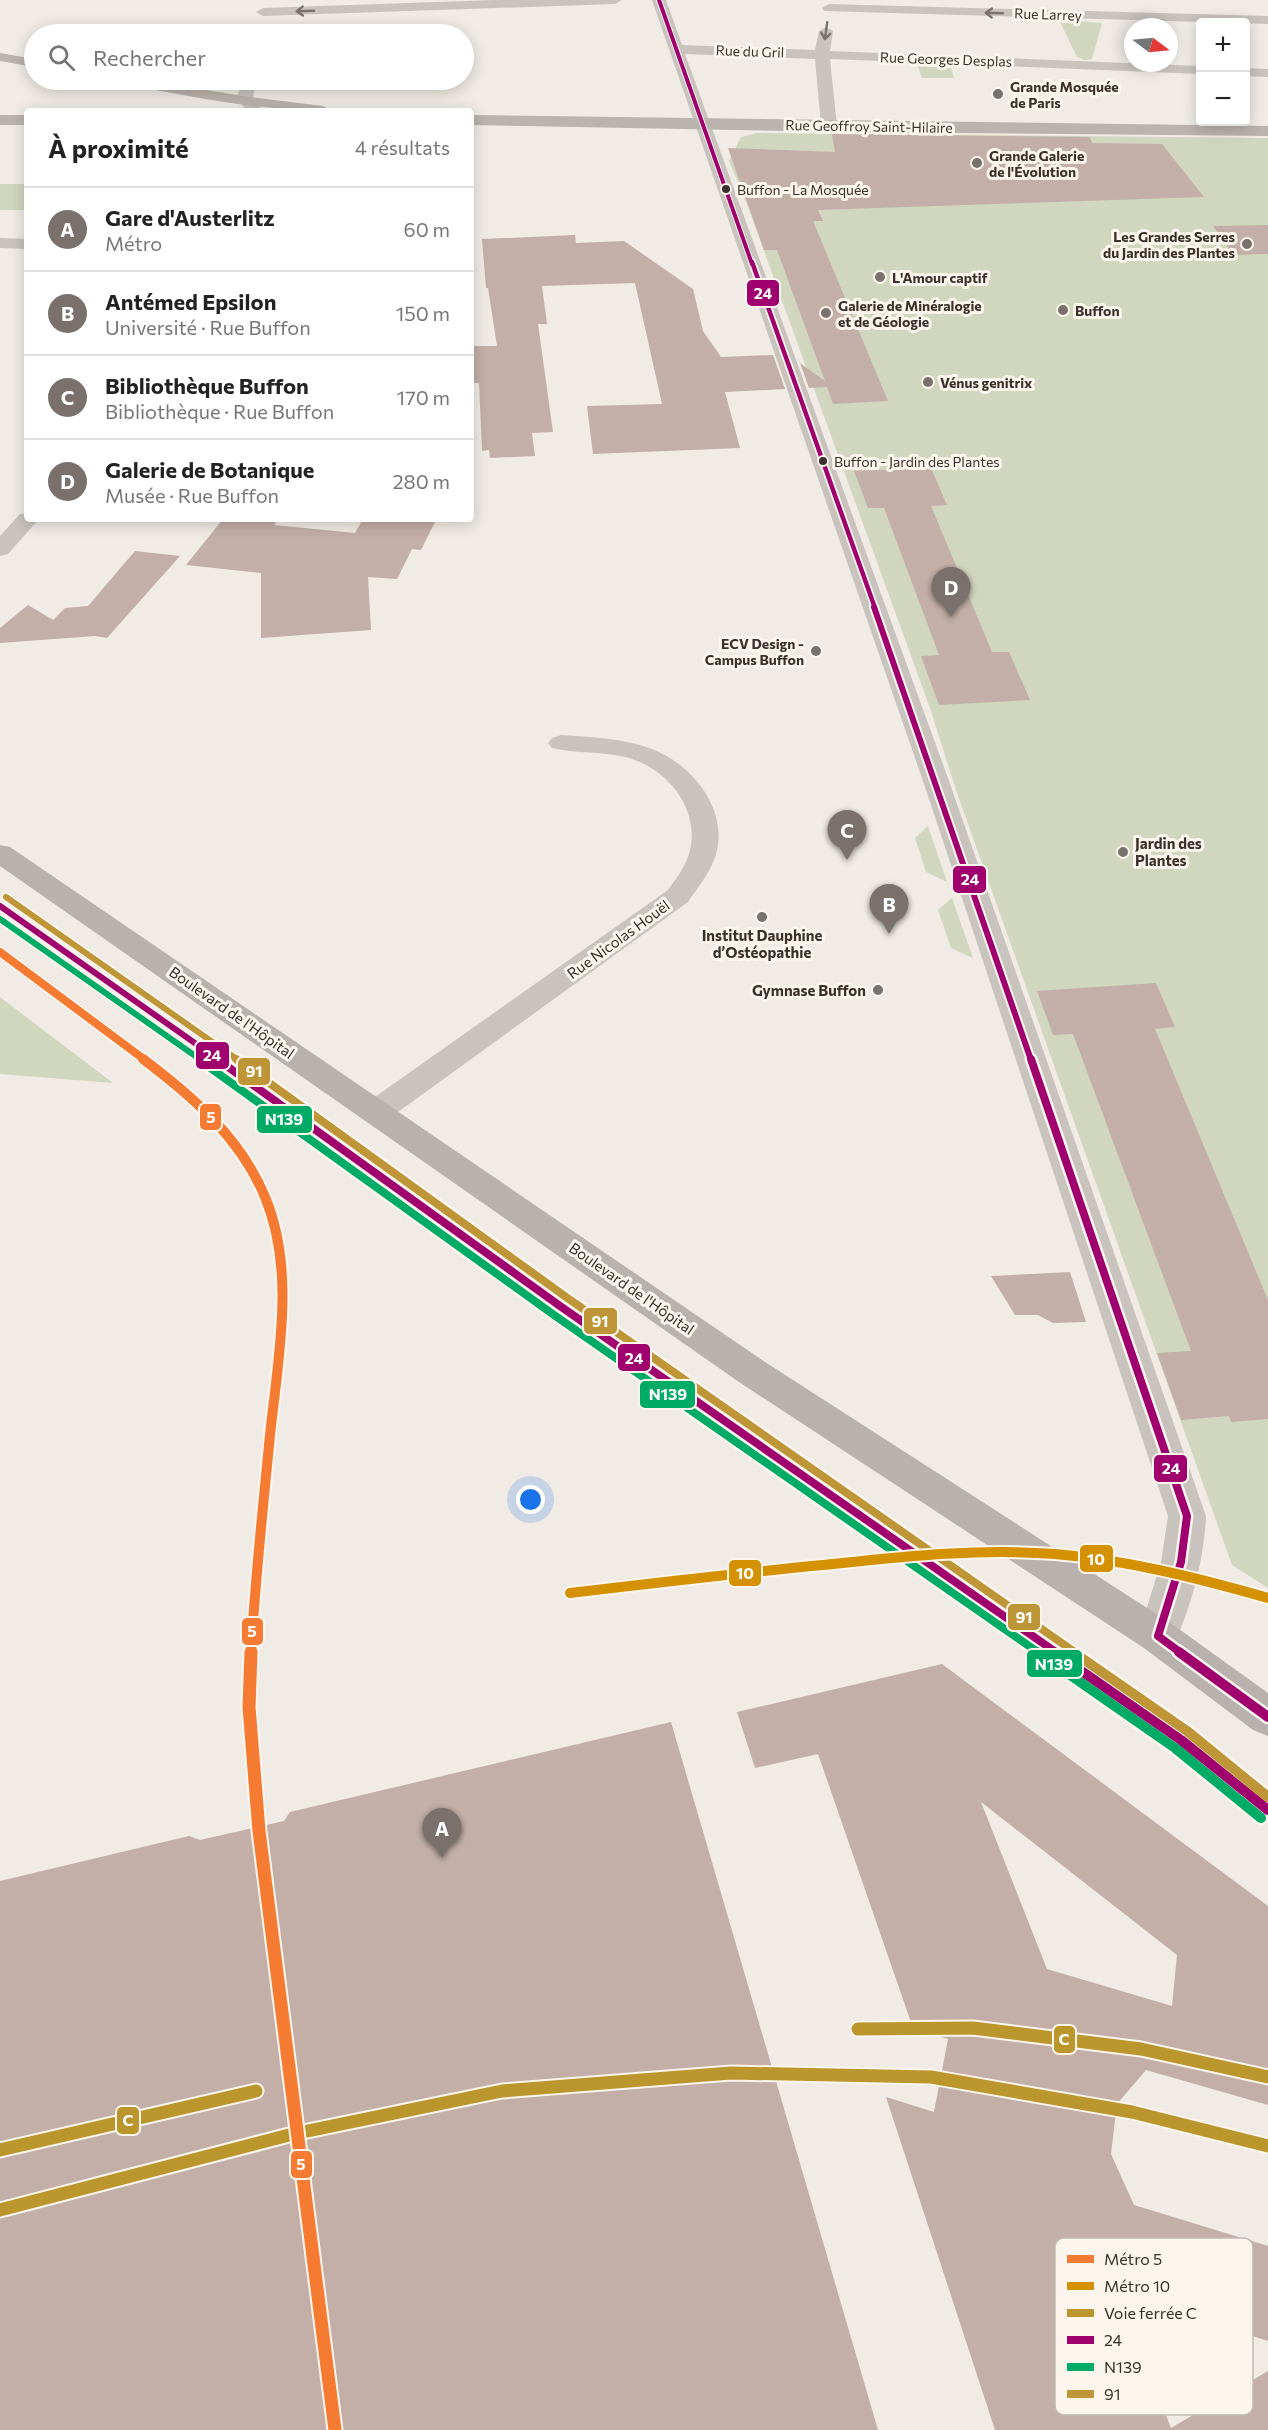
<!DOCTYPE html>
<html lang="fr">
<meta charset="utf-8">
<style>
body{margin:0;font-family:Commissioner,sans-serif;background:#f2f2f2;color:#222}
.controls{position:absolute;right:18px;top:18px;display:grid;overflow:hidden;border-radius:6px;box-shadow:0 3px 15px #0003}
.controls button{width:54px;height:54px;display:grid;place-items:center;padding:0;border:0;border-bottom:2px solid #e0e0e0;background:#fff;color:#222;font:30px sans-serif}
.compass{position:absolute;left:1124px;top:18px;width:54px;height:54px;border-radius:50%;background:#fff;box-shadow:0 3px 15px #0003;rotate:106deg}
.you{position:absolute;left:531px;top:1500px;width:21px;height:21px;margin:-15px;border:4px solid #fff;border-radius:50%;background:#1a73e8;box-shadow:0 0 0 9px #1a73e833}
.badge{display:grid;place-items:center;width:39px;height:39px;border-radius:50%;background:#7a716c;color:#fff;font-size:20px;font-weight:700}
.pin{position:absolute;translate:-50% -50px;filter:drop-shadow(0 2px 3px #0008)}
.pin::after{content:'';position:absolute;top:32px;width:21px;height:18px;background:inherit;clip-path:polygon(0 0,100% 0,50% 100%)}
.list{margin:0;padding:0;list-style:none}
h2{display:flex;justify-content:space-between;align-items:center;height:78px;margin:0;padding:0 24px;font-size:26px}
h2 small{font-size:20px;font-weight:400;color:#767676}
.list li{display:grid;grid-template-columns:39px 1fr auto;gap:18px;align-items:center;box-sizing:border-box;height:84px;padding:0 24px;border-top:2px solid #e0e0e0}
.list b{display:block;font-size:22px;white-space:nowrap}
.list p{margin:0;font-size:20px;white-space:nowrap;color:#767676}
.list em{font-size:20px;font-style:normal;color:#767676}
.icon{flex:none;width:33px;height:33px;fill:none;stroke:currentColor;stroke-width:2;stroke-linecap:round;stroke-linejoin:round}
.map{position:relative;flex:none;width:1268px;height:2430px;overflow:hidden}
.search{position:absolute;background:#fff;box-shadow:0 3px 15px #0003;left:24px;top:24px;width:450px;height:66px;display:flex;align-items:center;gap:15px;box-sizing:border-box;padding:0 21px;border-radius:33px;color:#767676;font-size:22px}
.panel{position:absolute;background:#fff;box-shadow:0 3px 15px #0003;left:24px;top:108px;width:450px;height:414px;border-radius:6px}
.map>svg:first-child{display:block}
</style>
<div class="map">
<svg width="1268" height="2430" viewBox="0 0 1268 2430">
<rect width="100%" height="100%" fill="#f0ebe5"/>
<g fill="#d1d6bf">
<polygon points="1065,20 1102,23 1092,59 1085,60 1077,57 1060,22"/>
<polygon points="918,66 951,68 954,78 922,78"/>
<polygon points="756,133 1268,138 1268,1588 1232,1565 957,793 930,708 748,207 729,161 741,137"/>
<rect x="0" y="184" width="27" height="26"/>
<polygon points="928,826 947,882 926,872 915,838"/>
<polygon points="952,898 973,958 951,948 938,910"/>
<polygon points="0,997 113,1083 0,1074"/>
</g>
<g fill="#c3afa7" fill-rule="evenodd">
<polygon points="832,134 1090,137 1092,143 1162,144 1204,197 818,210 823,221 813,221 888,401 833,404 827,387 809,388 800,363 825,381 777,250 764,250 728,148 835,152"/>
<polygon points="1268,225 1268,254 1234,255 1213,226"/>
<polygon points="575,235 576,243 624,241 693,289 703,331 721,357 773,355 785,389 725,392 740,448 593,454 587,406 662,404 635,283 542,286 547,324 538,324 553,432 532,433 535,456 490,458 489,450 482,451 479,383 471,383 471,353 474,353 474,346 497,346 488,288 486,288 482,239"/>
<polygon points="931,468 947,505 931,506 992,652 1009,652 1030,700 939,705 921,656 939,655 884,508 868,508 854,471"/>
<polygon points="223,519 279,519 274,525 355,533 363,519 435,522 421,550 412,549 397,579 368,577 371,630 261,638 261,573 186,565"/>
<polygon points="135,551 180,556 107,638 95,636 0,643 0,628 28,605 53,620 65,608 88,606"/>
<polygon points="1156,983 1175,1027 1155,1029 1268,1300 1268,1419 1231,1422 1229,1416 1181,1420 1157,1353 1191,1351 1073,1034 1053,1035 1037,991"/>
<polygon points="1070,1272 1086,1322 1053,1323 1038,1315 1015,1315 991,1276"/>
<path d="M942,1664L1268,1906V2105L1146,2070L1117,2104L1111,2154L1134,2205L1268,2246V2341L1118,2292L1171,2428L1268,2371V2430H995L886,2097L934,2112L948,2039L913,2028L818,1754L755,1768L737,1712ZM981,1802L1177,1955L1172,2006L1047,1969Z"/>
<polygon points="671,1722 878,2430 0,2430 0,1881 189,1836 200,1840 284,1821 290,1812"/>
</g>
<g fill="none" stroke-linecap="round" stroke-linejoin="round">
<g fill="#c9c3be" fill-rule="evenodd">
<polygon points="495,0 622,0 615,4 263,16 256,12 263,8"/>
<path d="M652,0H666L682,45L815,50L819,31L826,27L833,31L830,51L1200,66V74L830,59L837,126L829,131L821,126L815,59L685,54L949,781L1206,1516C1204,1560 1191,1609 1172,1648L1158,1654L1144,1648L1138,1636L1161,1562L1168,1516L923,781Z"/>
<polygon points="829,4 1268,16 1268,24 824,11 822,8"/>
<polygon points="1246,68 1268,69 1268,77 1246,76"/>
<polygon points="243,80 257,80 253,96 262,111 246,111 237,97"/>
<polygon points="0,238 27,239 27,249 0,248"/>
<polygon points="27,513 27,519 39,519 8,554 0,556 0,536 20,514"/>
<path d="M561,735C591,737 623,738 652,749C692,764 729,810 716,854C711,872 698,887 688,902L387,1120L376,1123L365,1120L360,1112L365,1104L668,890C676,879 685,867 689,854C702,810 667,767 625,757C601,751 576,754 552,748L548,743L552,738Z"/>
</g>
<g fill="#bab3ae" fill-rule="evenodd">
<polygon points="0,53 34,59 34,67 0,61"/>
<path d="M117,80H146L249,97L323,106L331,111C260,111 193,97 124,84Z"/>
<rect x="0" y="115" width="27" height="10"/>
<polygon points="471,115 1268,126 1268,136 848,132 471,125"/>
</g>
<polygon fill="#b8b1ad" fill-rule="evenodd" points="0,845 10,847 765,1362 1172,1624 1268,1693 1268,1736 1253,1730 1144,1648 739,1382 0,866"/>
<defs>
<polyline id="bus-1-far4" points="659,0 752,264"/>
<polyline id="bus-1-far3" points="752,262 875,608"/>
<g id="bus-1-far2">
<polyline points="874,607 1031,1060"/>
<polyline points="0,906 219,1060"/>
</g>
<g id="bus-1-far1">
<polyline points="217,1059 560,1306 1057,1653"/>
<polyline points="1031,1059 1187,1516 1181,1562 1158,1636 1181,1653"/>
</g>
<g id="bus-1">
<polyline points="1054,1652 1181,1740 1268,1810"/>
<polyline points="1179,1652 1268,1717"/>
</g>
<polyline id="bus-2-far2" points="0,919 201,1060"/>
<polyline id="bus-2-far1" points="198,1059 554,1315 1039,1653"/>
<polyline id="bus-2" points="1037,1652 1175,1748 1261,1818"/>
<polyline id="bus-3-far2" points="6,897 238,1060"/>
<polyline id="bus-3-far1" points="236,1059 566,1297 1076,1653"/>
<polyline id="bus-3" points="1073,1652 1187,1731 1268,1797"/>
</defs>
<use href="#bus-1-far4" stroke="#fbf5ee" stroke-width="6"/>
<use href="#bus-1-far3" stroke="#fbf5ee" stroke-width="8"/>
<use href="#bus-1-far2" stroke="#fbf5ee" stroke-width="10"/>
<use href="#bus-1-far1" stroke="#fbf5ee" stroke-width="13"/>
<use href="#bus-1" stroke="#fbf5ee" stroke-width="15"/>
<use href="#bus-2-far2" stroke="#fbf5ee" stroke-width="10"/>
<use href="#bus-2-far1" stroke="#fbf5ee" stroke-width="13"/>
<use href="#bus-2" stroke="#fbf5ee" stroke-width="15"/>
<use href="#bus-3-far2" stroke="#fbf5ee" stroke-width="10"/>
<use href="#bus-3-far1" stroke="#fbf5ee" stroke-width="13"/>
<use href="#bus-3" stroke="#fbf5ee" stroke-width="15"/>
<use href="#bus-1-far4" stroke="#a0006e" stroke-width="4"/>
<use href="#bus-1-far3" stroke="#a0006e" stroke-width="4.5"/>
<use href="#bus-1-far2" stroke="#a0006e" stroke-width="6"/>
<use href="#bus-1-far1" stroke="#a0006e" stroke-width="8"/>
<use href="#bus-1" stroke="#a0006e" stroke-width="10"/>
<use href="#bus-2-far2" stroke="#00ab66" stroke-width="6"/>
<use href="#bus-2-far1" stroke="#00ab66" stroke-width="8"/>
<use href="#bus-2" stroke="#00ab66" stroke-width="10"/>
<use href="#bus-3-far2" stroke="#bf9637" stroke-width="6"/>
<use href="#bus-3-far1" stroke="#bf9637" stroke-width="8"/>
<use href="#bus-3" stroke="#bf9637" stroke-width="10"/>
<defs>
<g id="rail-1">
<polyline points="858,2029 973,2028 1141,2049 1268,2077"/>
<polyline points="0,2150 256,2091"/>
<polyline points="0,2210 293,2134 502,2091 731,2073 931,2077 1132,2112 1268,2146"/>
</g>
</defs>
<use href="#rail-1" stroke="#fbf5ee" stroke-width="17"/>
<use href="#rail-1" stroke="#ba962c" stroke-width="13"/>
<defs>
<polyline id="metro-1-far2" points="0,952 145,1060"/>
<path id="metro-1-far1" d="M143,1059C192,1096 241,1138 265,1197C296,1271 278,1358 270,1435C263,1508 255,1580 251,1653"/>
<polyline id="metro-1" points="251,1652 249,1707 259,1831 335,2430"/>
<path id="metro-2" d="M570,1593C654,1583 739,1573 823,1565C900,1557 977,1548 1055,1554C1127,1560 1198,1578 1268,1598"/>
</defs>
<use href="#metro-1-far2" stroke="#fbf5ee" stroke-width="11"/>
<use href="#metro-1-far1" stroke="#fbf5ee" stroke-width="14"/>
<use href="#metro-1" stroke="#fbf5ee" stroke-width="17"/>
<use href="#metro-2" stroke="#fbf5ee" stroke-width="14"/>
<use href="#metro-1-far2" stroke="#f57b32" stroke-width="8"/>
<use href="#metro-1-far1" stroke="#f57b32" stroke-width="10"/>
<use href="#metro-1" stroke="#f57b32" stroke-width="13"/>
<use href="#metro-2" stroke="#d49102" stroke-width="10"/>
</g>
<defs><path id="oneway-shaft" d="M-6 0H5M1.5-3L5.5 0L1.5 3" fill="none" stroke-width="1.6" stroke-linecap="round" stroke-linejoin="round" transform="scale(1.5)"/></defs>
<g stroke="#7b726d">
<use href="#oneway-shaft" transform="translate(305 11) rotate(178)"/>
<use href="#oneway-shaft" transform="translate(994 13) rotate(-178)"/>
<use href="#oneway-shaft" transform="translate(826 31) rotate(98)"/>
</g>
<g fill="#7a716c" stroke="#fbf5ee" stroke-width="2">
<circle cx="998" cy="94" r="6"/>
<circle cx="977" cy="163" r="6"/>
<circle cx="1247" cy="244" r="6"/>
<circle cx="880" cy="277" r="6"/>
<circle cx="1063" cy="310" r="6"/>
<circle cx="826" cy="313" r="6"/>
<circle cx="928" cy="382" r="6"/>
<circle cx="816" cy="651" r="6"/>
<circle cx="1123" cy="852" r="6"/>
<circle cx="762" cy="917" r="6"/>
<circle cx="878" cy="990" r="6"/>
</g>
<g fill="#3b302b" stroke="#fbf5ee" stroke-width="2">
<circle cx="726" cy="189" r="5"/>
<circle cx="823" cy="461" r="5"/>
</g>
<g text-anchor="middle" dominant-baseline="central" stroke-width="6" stroke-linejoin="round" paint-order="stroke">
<g font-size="14" fill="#3b302b" stroke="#fbf5ee">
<text transform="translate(1048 14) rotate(2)">Rue Larrey</text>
<text transform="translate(750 51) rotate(2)">Rue du Gril</text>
<text transform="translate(946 59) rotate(2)">Rue Georges Desplas</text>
<text transform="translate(869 126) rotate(1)">Rue Geoffroy Saint-Hilaire</text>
</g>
<g font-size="14" font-weight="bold" fill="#3b302b" stroke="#fbf5ee" text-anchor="start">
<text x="1010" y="86">Grande Mosquée<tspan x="1010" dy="16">de Paris</tspan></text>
<text x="989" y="155">Grande Galerie<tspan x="989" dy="16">de l'Évolution</tspan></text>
<text x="1235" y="236" text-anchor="end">Les Grandes Serres<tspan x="1235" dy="16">du Jardin des Plantes</tspan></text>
<text x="892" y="277">L'Amour captif</text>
<text x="838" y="305">Galerie de Minéralogie<tspan x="838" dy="16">et de Géologie</tspan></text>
<text x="1075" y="310">Buffon</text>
<text x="940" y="382">Vénus genitrix</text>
<text x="804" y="643" text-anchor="end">ECV Design -<tspan x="804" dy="16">Campus Buffon</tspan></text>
</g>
<g font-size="14" fill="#3b302b" stroke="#fbf5ee" text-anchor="start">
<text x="737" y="189">Buffon - La Mosquée</text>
<text x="834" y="461">Buffon - Jardin des Plantes</text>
</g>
<g font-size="15" font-weight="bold" fill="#3b302b" stroke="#fbf5ee" text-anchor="start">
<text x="1135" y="843">Jardin des<tspan x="1135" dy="17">Plantes</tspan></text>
<text x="762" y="935" text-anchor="middle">Institut Dauphine<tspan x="762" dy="17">d’Ostéopathie</tspan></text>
<text x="866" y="990" text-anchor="end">Gymnase Buffon</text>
</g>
<g font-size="15" fill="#3b302b" stroke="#fbf5ee">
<text transform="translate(618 939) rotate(-36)">Rue Nicolas Houël</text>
<text transform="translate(232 1012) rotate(35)">Boulevard de l'Hôpital</text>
<text transform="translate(632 1288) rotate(35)">Boulevard de l'Hôpital</text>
</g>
</g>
<rect x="1055" y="2238" width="198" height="177" rx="9" fill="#fbf5ee" stroke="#c1bab4" stroke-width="1.5"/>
<rect x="1067" y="2255" width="27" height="8" fill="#f57b32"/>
<rect x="1067" y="2282" width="27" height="8" fill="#d49102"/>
<rect x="1067" y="2309" width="27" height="8" fill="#ba962c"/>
<rect x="1067" y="2336" width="27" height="8" fill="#a0006e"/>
<rect x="1067" y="2363" width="27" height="8" fill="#00ab66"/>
<rect x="1067" y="2390" width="27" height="8" fill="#bf9637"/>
<g font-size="16" fill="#3b302b">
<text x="1104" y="2265">Métro 5</text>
<text x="1104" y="2292">Métro 10</text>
<text x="1104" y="2319">Voie ferrée C</text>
<text x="1104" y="2346">24</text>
<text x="1104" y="2373">N139</text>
<text x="1104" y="2400">91</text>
</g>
<g stroke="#fbf5ee" stroke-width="2">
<rect x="746" y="279" width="34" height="28" rx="6" fill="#a0006e"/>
<rect x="952" y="865" width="35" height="29" rx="6" fill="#a0006e"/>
<rect x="195" y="1041" width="35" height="29" rx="6" fill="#a0006e"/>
<rect x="237" y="1057" width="34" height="29" rx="6" fill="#bf9637"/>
<rect x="199" y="1103" width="23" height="28" rx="6" fill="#f57b32"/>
<rect x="256" y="1105" width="57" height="29" rx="6" fill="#00ab66"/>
<rect x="583" y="1307" width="35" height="28" rx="6" fill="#bf9637"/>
<rect x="617" y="1343" width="34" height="29" rx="6" fill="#a0006e"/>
<rect x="639" y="1380" width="57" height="29" rx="6" fill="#00ab66"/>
<rect x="1153" y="1454" width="35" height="29" rx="6" fill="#a0006e"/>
<rect x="1079" y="1544" width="35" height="29" rx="6" fill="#d49102"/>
<rect x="728" y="1559" width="34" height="28" rx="6" fill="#d49102"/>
<rect x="1007" y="1603" width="34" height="28" rx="6" fill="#bf9637"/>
<rect x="241" y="1617" width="23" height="29" rx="6" fill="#f57b32"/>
<rect x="1026" y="1649" width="57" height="29" rx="6" fill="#00ab66"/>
<rect x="1053" y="2025" width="23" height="29" rx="6" fill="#ba962c"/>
<rect x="116" y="2106" width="24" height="29" rx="6" fill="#ba962c"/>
<rect x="290" y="2150" width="23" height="29" rx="6" fill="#f57b32"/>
</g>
<g font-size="16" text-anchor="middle" font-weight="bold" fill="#fff">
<text x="763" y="299">24</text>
<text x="970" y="885">24</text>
<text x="212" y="1061">24</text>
<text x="254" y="1077">91</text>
<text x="211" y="1123">5</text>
<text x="284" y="1125">N139</text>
<text x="600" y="1327">91</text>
<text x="634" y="1364">24</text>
<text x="668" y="1400">N139</text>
<text x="1171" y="1474">24</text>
<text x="1096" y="1565">10</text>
<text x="745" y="1579">10</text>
<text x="1024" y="1623">91</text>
<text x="252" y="1637">5</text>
<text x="1054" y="1670">N139</text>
<text x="1064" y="2045">C</text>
<text x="128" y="2126">C</text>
<text x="301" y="2170">5</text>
</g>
</svg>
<div class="controls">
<button>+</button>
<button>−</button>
</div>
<svg class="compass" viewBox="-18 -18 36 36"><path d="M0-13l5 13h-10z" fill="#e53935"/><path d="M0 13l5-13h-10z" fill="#767676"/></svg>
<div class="you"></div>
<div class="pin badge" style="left:442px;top:1858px">A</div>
<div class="pin badge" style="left:889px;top:934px">B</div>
<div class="pin badge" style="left:847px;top:860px">C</div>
<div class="pin badge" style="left:951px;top:617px">D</div>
<div class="search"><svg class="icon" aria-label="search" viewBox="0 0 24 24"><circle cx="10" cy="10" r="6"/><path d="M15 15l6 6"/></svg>Rechercher</div>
<section class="panel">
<h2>À proximité<small>4 résultats</small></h2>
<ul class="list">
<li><span class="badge">A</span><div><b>Gare d'Austerlitz</b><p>Métro</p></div><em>60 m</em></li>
<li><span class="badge">B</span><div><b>Antémed Epsilon</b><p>Université · Rue Buffon</p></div><em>150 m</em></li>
<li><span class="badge">C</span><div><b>Bibliothèque Buffon</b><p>Bibliothèque · Rue Buffon</p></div><em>170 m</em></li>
<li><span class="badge">D</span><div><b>Galerie de Botanique</b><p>Musée · Rue Buffon</p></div><em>280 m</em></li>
</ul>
</section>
</div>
